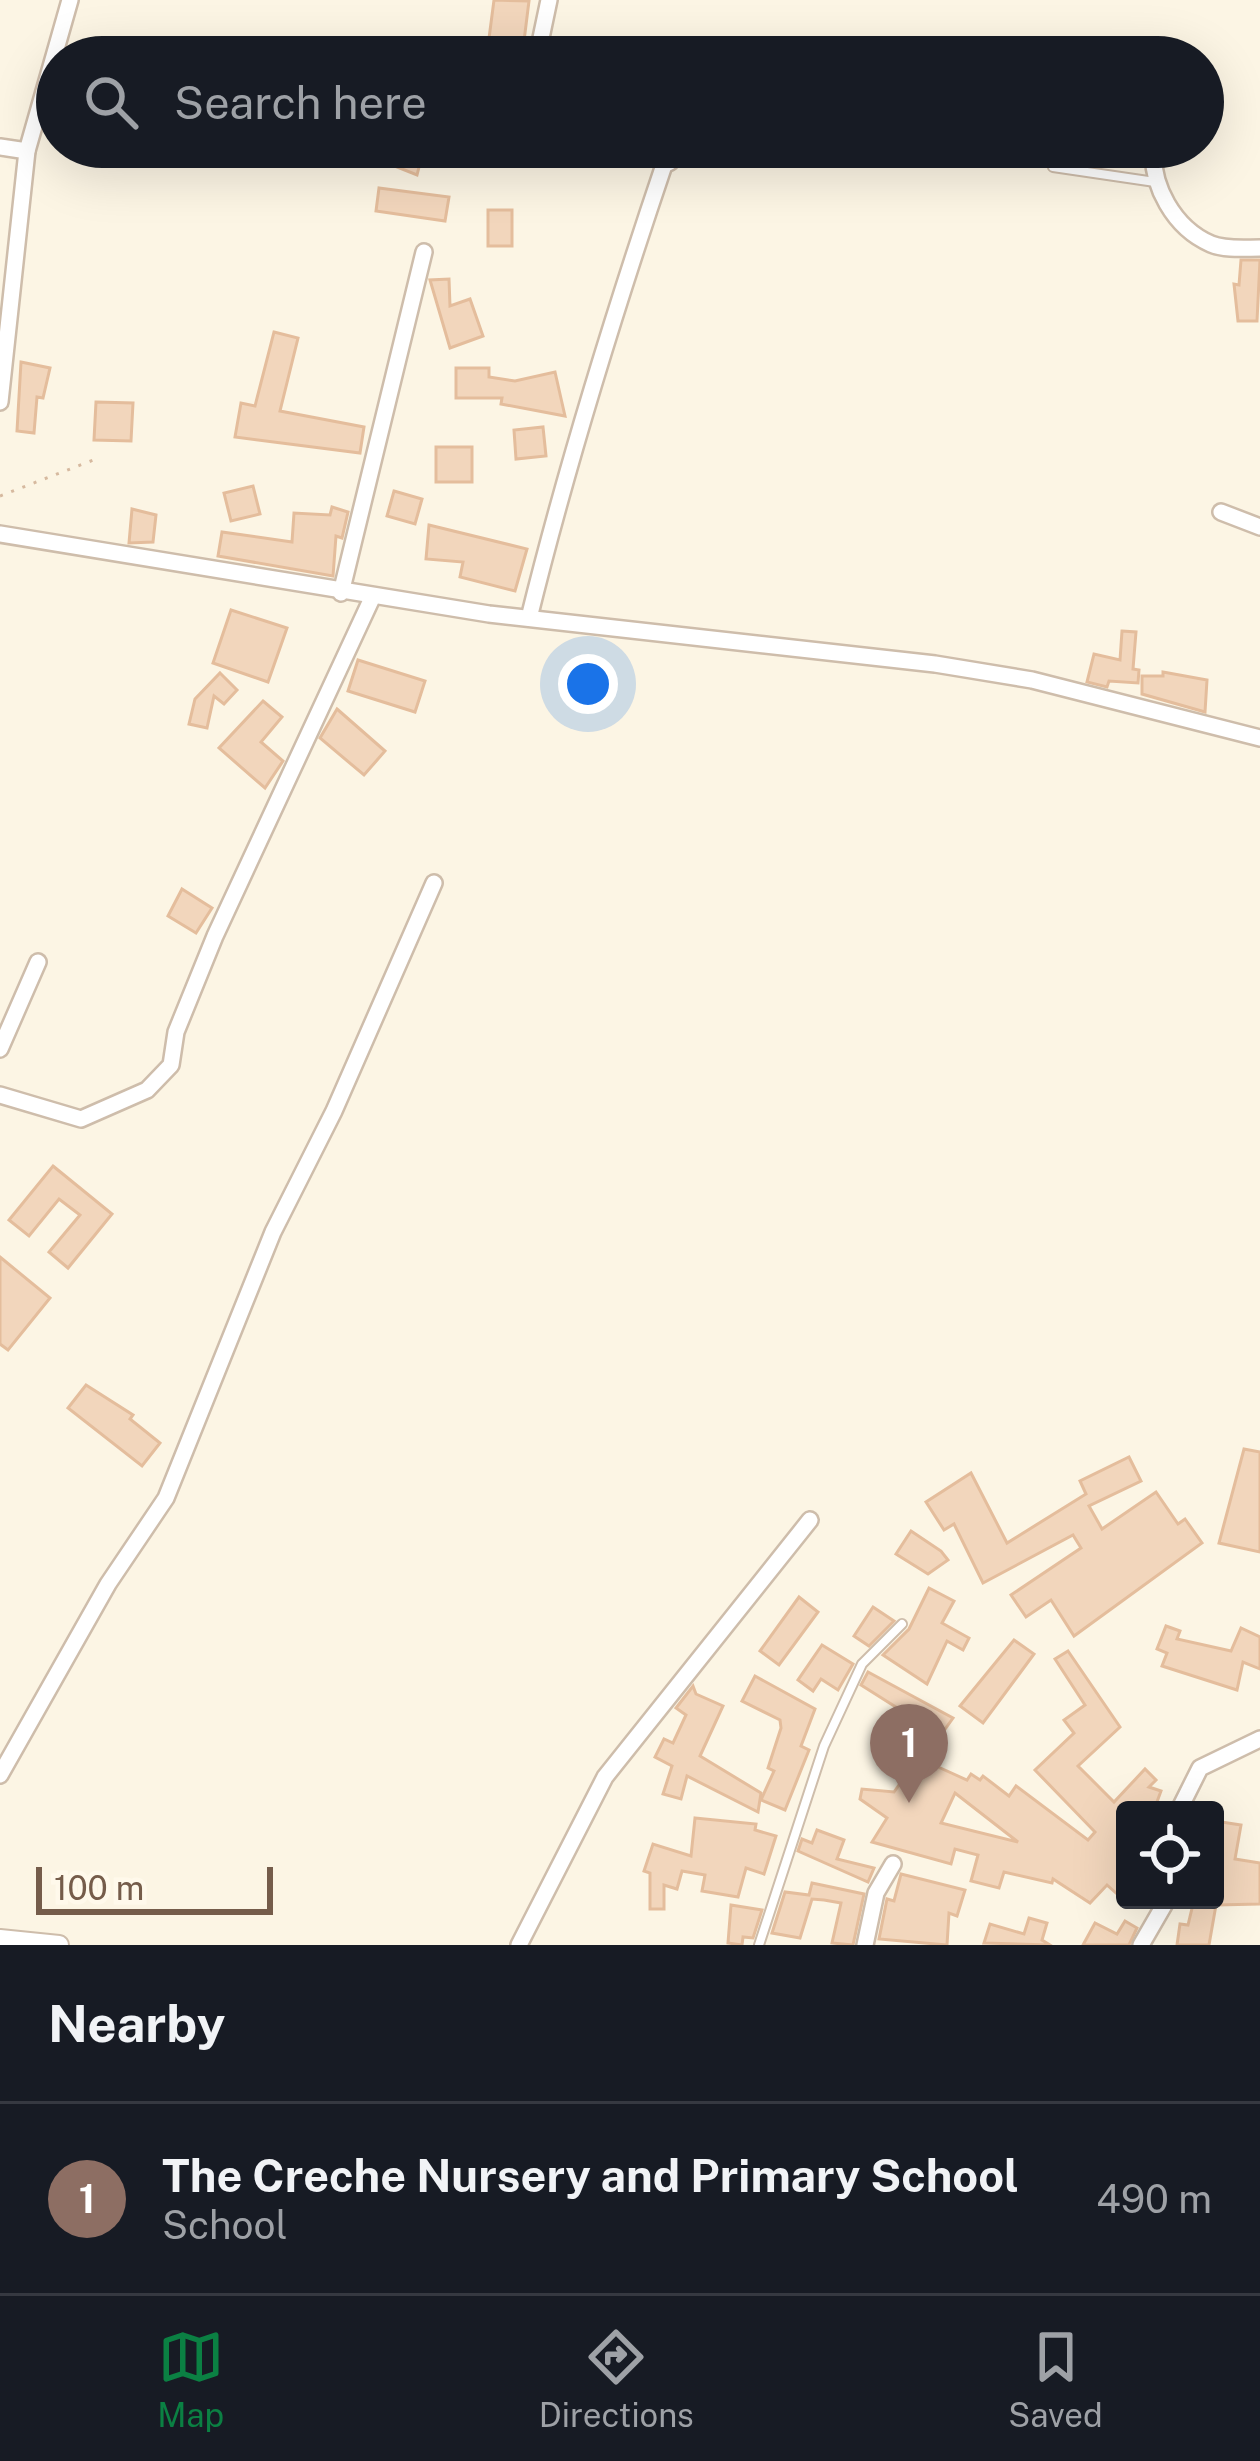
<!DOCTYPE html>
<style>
body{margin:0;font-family:"Public Sans",sans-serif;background:#20242c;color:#f1f3f6}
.controls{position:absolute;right:36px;bottom:36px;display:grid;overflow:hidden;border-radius:12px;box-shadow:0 12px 48px #0002}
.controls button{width:108px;height:108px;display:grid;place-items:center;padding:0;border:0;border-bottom:3px solid #363941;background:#171b24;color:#f1f3f6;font:60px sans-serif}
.scale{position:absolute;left:36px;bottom:30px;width:237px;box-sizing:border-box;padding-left:12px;border:6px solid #755c4a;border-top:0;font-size:33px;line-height:42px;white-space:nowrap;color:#755c4a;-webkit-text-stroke:9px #fff9eb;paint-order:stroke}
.you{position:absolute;left:588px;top:684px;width:42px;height:42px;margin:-30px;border:9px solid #fff;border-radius:50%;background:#1a73e8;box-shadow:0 0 0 18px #1a73e833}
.badge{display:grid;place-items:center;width:78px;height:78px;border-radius:50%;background:#0b8043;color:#fff;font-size:39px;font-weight:700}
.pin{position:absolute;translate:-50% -99px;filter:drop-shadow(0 3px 6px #0008)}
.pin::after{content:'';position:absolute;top:63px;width:42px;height:36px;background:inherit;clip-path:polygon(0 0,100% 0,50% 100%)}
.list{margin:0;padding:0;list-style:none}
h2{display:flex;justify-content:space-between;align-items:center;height:156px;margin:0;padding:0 48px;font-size:51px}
h2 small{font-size:39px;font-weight:400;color:#9ea1a6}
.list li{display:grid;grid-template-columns:78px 1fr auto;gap:36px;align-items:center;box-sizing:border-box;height:192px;padding:0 48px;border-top:3px solid #363941}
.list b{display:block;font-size:45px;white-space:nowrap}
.list p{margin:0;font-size:39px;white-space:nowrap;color:#9ea1a6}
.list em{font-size:39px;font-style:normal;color:#9ea1a6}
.icon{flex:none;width:66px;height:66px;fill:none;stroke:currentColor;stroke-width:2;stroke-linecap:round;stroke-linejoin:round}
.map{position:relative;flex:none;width:1260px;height:1945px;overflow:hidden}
.search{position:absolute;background:#171b24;box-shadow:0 12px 48px #0002;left:36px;right:36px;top:36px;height:132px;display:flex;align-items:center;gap:30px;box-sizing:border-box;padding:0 42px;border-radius:66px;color:#9ea1a6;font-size:45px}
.sheet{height:348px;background:#171b24}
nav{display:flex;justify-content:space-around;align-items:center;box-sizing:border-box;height:168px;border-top:3px solid #363941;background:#171b24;font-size:33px;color:#9ea1a6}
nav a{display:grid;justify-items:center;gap:6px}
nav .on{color:#0b8043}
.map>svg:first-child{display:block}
</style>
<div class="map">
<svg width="1260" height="1945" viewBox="0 0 1260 1945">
<rect width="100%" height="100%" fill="#fcf5e4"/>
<g fill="#f2d6bc" stroke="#e4bd9c" stroke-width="3" fill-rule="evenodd">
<polygon points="494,0 529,1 522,57 461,57 465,40 488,46"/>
<polygon points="347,147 410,152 424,147 417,175"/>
<polygon points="379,188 449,197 445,221 376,211"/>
<rect x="488" y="210" width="24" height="36"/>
<polygon points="1241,260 1260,260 1257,321 1238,321 1234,284 1239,285"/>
<polygon points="449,279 450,306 470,299 483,336 450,348 430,280"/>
<polygon points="274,332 298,338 280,411 364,427 360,453 235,437 241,403 255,406"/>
<polygon points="21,362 50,368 43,398 37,397 34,433 17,431"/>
<polygon points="456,368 489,368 489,377 515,381 555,372 565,416 501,404 502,398 456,398"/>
<polygon points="96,402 133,403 131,441 94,440"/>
<polygon points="543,427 546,456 516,459 514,430"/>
<rect x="436" y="447" width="36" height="35"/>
<polygon points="253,486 260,514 231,521 224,493"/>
<polygon points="394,491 422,499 415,524 387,516"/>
<polygon points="332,507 348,512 342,538 336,536 333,576 218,556 222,532 292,542 294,513 330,515"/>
<polygon points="132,509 156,515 153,542 129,543"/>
<polygon points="429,525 527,549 515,591 460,577 463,562 426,559"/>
<polygon points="231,610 287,628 268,682 213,663"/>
<polygon points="1122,631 1136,632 1133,669 1139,670 1138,683 1109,681 1107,687 1087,682 1094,654 1120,660"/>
<polygon points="358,660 425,681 415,712 348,691"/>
<polygon points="1163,672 1207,680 1205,712 1142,694 1142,676 1163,676"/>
<polygon points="220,673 237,690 224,704 214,696 207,728 189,724 195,699"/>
<polygon points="263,701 282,717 261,742 283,761 265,788 219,748"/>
<polygon points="337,709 385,751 364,775 320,738"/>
<polygon points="182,889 212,908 196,933 168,916"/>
<polygon points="53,1166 112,1214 68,1268 49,1252 80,1215 59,1199 29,1236 9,1220"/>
<polygon points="0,1257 50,1298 8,1350 0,1344"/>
<polygon points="86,1385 133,1415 130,1419 160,1443 142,1466 68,1408"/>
<polygon points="1244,1449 1260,1452 1260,1552 1219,1543"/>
<polygon points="1129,1457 1141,1481 1089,1506 1102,1529 1156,1492 1178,1524 1185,1519 1202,1543 1074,1636 1051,1600 1026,1617 1011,1595 1081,1548 1073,1535 983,1583 954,1524 944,1530 926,1502 971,1473 1007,1543 1086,1494 1080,1481"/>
<polygon points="911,1531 941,1551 948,1560 928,1574 896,1554"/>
<polygon points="929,1588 954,1601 942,1623 969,1638 963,1650 947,1641 927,1684 883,1655 909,1629"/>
<polygon points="799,1597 818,1612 779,1665 760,1651"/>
<polygon points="873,1607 894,1621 869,1646 854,1636"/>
<polygon points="1166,1626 1180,1631 1177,1639 1231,1651 1241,1628 1260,1637 1260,1669 1243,1662 1237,1690 1162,1666 1167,1653 1157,1649"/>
<polygon points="1014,1640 1034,1654 983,1723 960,1706"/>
<polygon points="822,1645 853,1664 838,1690 821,1679 813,1691 798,1680"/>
<path d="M1068,1651L1120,1727L1078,1766L1114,1802L1145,1769L1156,1780L1149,1787L1161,1791L1154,1810H1125V1901L1107,1885L1090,1903L1053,1879L1052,1883L1004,1872L999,1888L971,1881L978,1855L955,1849L951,1864L872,1842L887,1818L860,1799L862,1789L894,1792L911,1768L904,1763L929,1728L861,1685L868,1672L953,1718L928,1753L939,1762L936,1766L967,1780L971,1774L980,1780L983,1776L1009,1796L1016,1786L1088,1840L1095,1832L1035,1770L1074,1733L1064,1720L1085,1705L1055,1659ZM955,1793L1018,1842L941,1823Z"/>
<polygon points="755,1676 815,1709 801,1746 809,1750 785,1810 761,1800 774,1771 768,1768 781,1728 780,1720 742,1701"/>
<polygon points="693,1686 696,1694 723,1706 700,1756 761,1793 758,1812 687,1776 681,1799 663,1794 672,1766 655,1757 664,1739 673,1743 686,1715 676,1708"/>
<polygon points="695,1818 756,1824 755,1830 776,1836 764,1874 746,1868 738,1897 702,1891 705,1875 682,1871 677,1889 664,1885 664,1909 650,1909 650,1873 644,1871 653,1844 691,1856"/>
<polygon points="1215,1821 1241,1825 1235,1859 1260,1863 1260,1904 1216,1905 1209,1945 1177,1945 1180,1924 1188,1925 1194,1900 1215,1900"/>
<polygon points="817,1830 844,1840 837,1859 874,1868 868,1882 798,1851 802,1839 812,1843"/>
<polygon points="901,1874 965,1890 957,1916 949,1913 947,1945 879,1939 887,1899 894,1901"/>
<polygon points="812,1883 864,1894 853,1945 832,1943 841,1903 824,1900 812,1899 800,1938 772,1933 785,1892 809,1895"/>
<polygon points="731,1905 762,1910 753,1938 743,1937 742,1945 728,1943"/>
<polygon points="1029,1918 1047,1923 1042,1940 1050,1945 984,1943 990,1924 1024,1934"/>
<polygon points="1125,1921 1137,1928 1129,1945 1083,1945 1095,1923 1117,1934"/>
</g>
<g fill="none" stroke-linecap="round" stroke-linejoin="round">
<defs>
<g id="service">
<polyline points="1053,167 1155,182"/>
<polyline points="759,1945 824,1746 862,1664 902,1624"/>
</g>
<g id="minor">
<polyline points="537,57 549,0"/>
<polyline points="0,147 27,151"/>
<path d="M1154,147C1150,185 1174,228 1211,244C1225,250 1245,248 1260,248"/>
<polyline points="0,402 27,151 70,0"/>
<polyline points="1221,512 1260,527"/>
<polyline points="0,534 489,614 935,664 1032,680 1260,738"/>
<polyline points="341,593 424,252"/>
<path d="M529,618C567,464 613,316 664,165L670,162L662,147"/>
<polyline points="0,1049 38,962"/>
<polyline points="0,1095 81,1119 147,1090 171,1065 176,1032 215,936 373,596"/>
<polyline points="0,1775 108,1584 166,1498 273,1232 334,1111 434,883"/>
<polyline points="1179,1810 1200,1768 1260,1739"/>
<polyline points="519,1945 605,1777 810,1520"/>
<polyline points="865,1945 876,1893 893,1864"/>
<polyline points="1141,1945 1167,1900"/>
</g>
<polyline id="tertiary" points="0,1939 59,1945"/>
</defs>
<use href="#service" stroke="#cebdab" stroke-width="12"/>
<use href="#minor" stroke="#cebdab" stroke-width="20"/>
<use href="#tertiary" stroke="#cebdab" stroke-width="22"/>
<polyline stroke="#d6b99f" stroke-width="3" stroke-dasharray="3 9" stroke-linecap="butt" points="0,496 96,459"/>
<use href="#service" stroke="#fff" stroke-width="8"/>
<use href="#minor" stroke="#fff" stroke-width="15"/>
<use href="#tertiary" stroke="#fff" stroke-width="18"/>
</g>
</svg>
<div class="controls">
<button><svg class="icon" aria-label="locate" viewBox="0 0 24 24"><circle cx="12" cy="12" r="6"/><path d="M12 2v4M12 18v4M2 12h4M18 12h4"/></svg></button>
</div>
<div class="scale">100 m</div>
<div class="you"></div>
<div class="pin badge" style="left:909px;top:1803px;background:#8d6e63">1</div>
<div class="search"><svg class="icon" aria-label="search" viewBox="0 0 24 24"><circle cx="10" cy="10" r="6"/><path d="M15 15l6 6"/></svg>Search here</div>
</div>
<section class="sheet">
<h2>Nearby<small></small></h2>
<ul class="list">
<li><span class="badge" style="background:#8d6e63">1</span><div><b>The Creche Nursery and Primary School</b><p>School</p></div><em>490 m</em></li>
</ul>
</section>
<nav>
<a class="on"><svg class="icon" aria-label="map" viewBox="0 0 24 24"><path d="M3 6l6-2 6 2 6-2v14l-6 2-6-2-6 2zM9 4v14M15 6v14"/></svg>Map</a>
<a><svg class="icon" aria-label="directions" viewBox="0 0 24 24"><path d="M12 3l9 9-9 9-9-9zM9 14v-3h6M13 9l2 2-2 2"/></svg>Directions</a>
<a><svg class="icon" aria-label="saved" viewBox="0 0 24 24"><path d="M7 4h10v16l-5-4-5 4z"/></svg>Saved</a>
</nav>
